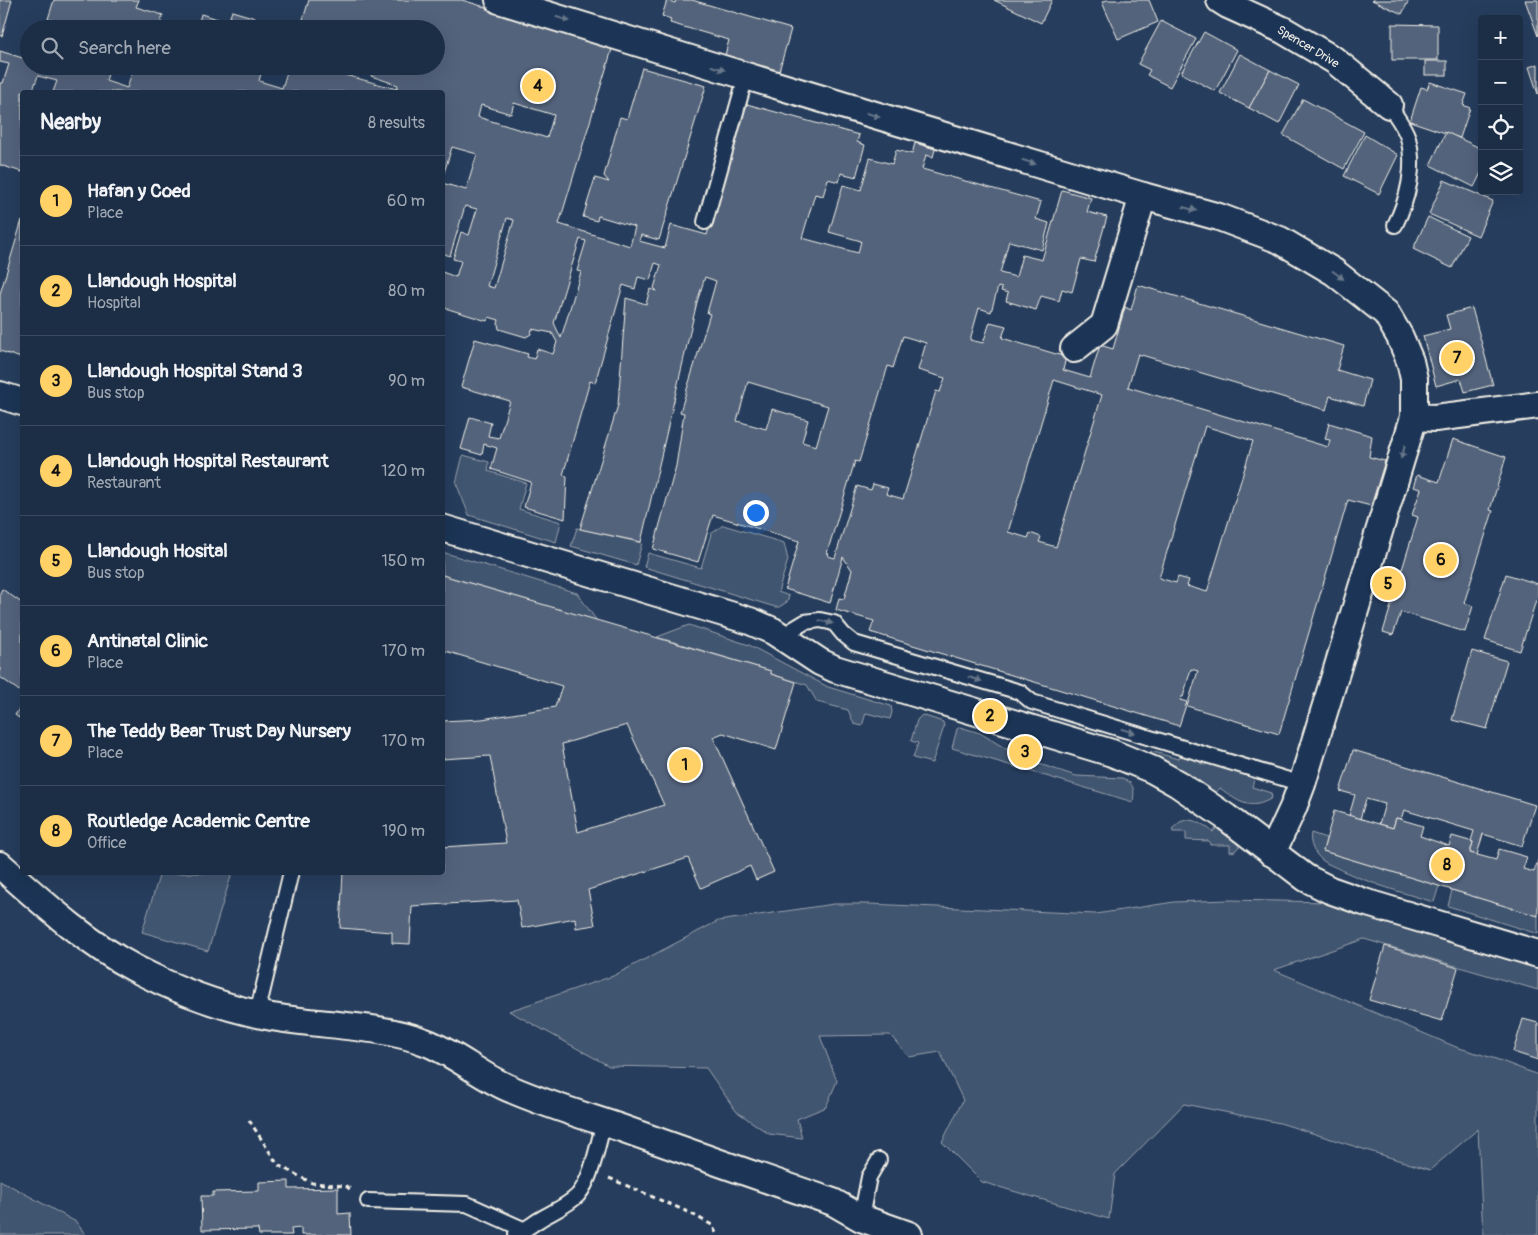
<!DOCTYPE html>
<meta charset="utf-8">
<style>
body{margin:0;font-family:Pangolin,sans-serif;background:#293a51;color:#f1f3f6}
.controls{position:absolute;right:15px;top:15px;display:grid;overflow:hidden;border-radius:5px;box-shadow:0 5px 20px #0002}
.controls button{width:45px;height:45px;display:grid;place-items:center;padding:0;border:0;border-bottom:1px solid #3a4a5f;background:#1c2e46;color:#f1f3f6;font:25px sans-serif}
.you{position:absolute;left:755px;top:512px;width:18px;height:18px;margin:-12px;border:4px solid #fff;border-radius:50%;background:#1a73e8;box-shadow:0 0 0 8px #1a73e833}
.badge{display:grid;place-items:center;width:32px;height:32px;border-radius:50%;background:#ffd166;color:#111;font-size:16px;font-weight:700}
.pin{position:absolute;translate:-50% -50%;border:2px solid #fff;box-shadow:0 1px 5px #0006}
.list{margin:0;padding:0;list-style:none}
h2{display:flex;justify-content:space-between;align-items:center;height:65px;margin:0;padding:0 20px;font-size:21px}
h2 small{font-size:16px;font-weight:400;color:#a0a8b3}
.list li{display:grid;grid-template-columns:32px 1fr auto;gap:15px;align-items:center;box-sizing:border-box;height:90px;padding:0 20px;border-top:1px solid #3a4a5f}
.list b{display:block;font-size:19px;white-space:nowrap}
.list p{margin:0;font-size:16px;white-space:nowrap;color:#a0a8b3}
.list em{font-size:16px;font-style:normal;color:#a0a8b3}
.icon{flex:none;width:28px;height:28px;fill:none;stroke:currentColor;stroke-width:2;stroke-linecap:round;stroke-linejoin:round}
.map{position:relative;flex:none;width:1538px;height:1235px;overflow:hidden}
.search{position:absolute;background:#1c2e46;box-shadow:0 5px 20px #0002;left:20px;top:20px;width:425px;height:55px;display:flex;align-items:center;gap:12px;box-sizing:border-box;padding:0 18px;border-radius:28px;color:#a0a8b3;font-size:19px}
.panel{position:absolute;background:#1c2e46;box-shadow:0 5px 20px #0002;left:20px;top:90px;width:425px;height:785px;border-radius:5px}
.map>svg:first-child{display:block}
</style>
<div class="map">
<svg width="1538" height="1235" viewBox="0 0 1538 1235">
<rect width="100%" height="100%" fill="#263d5d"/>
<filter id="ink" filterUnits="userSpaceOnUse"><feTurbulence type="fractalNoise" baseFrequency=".02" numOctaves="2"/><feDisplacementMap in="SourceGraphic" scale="10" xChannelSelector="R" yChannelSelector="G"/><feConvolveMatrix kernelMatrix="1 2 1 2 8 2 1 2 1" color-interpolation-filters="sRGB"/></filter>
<g filter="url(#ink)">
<g fill="#40546f" stroke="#9aa2ac">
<polygon points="463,455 489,462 488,471 526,483 519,509 561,522 556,542 469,515 456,483"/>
<polygon points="723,525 784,543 788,560 778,592 789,596 787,602 779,607 775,607 644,567 648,553 701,568 711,534"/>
<polygon points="577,528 642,543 636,565 571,546"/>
<polygon points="442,552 577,593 597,621 443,575"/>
<polygon points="689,625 749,645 828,687 891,706 892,712 890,719 866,713 862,726 854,724 848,710 817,702 807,685 771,674 771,671 657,637"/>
<polygon points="922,715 943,722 944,727 932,763 913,758 918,743 911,741 917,720"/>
<path d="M960,727L980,733L1021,758L1076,776L1122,778C1134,783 1135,790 1133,802L952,748L957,729Z"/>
<path d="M1151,751L1178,759L1182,754L1198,758L1201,764L1205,765L1212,762L1251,774L1254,780L1252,787L1271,793L1272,798C1250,812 1237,801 1220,788L1215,794L1149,757Z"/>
<path d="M1186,820C1198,820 1204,825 1213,832L1218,826L1240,845L1235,851L1230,852V845H1210L1209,841L1186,840V832H1173L1172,829L1180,822Z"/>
<path d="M1311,833L1326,838L1323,851L1439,886L1434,902C1403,893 1372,884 1343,871C1336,867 1328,865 1322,860C1314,853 1309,844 1311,833Z"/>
<polygon points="160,873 232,873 208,951 142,932"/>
<polygon points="1452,890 1538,916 1538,934 1448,906"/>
<polygon points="1228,900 1328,902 1538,966 1538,990 1364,939 1274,970 1456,1047 1496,1059 1538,1075 1538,1235 1483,1235 1478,1129 1430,1170 1280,1123 1184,1104 1115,1174 1109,1219 982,1182 942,1142 963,1100 940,1052 909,1057 890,1035 820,1036 837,1081 826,1107 797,1119 802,1138 769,1134 736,1111 706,1068 609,1066 509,1011 613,976 718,921 834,904 869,904 1096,914 1174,902"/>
<polygon points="0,1180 76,1222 86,1235 0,1235"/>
</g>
<g fill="#52647b" stroke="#f4f1e8" fill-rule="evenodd">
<polygon points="0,0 12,0 2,36 0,35"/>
<polygon points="54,0 139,0 136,7 163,15 159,29 80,29 48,19"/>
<path d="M309,0H462L613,46L559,224L630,246L635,227L598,216L597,221L583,217L595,178L609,182L604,176L620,117L627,119L642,68L706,86L659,240L641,235L639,241L665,248L671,225L707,235L743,103L859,135L857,142L865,145L856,177L841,173L839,182L828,179L823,196L815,194L802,238L858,253L861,241L829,232L843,185L861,190L870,158L892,164L896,150L912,154L915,143L935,149L933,157L926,155L922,169L1041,202L1036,219L1049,223L1042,250L1009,241L1000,273L1016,277L1022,255L1042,260L1062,190L1091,198L1087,212L1107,217L1094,262L1081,259L1072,292L1062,289L1059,301L1041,296L1036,310L1006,301L1008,293L1001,291L1002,288L998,287L991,312L979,308L970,340L983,343L990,322L1006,326L1002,338L1066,357L1063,370L1090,378L1100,345L1113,349L1125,307L1131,310L1138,285L1344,346L1337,370L1370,380L1363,406L1330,396L1326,410L1138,354L1128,387L1328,447L1330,440L1325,439L1329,423L1372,436L1369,457L1385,461L1371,506L1348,500L1279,734L1187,706L1198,671L1191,669L1183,697H1181L1180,700L1187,702L1179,726L870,632L874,621L836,610L839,598L844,599L852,570L843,557L830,603L785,589L799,541L713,515L698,562L653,549L676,466L684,413L680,412L710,314L707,313L716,281L705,277L697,302L641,542L580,529L618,405L626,298L646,304L650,289L657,291L654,288L661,265L655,263L650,280L638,277L635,289L623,285L595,383L590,381L563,475L567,476L565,519L524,507L531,482L491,469L497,448L484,444L482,455L461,449L470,417L491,423L488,436L499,438L510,401L461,387L475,339L528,354L527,357L534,359L537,349L553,354L557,342L552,333L532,329L531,334L526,337L499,329L498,324L499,320L489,317L487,321L442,307V272L456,277L461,261L453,259L461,232L469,235L477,209L465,206L450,256L442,253V183L466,190L477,154L452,147L442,179V92H53L57,81L38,76L32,92H22V172L0,165V83H3L9,64L0,62V51L29,60V66H114L113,71L109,70L106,81L127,88L134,66H263L259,81L282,88L289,66H348L345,75L397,89L398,85L371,76L373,66H436V29H300ZM514,103L554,115L547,138L478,117L481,105L511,114ZM507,218L514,220L494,288L487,286ZM580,239L586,241L577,271L581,272L561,338L554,323ZM903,336L926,343L918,370L945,378L940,392L936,391L903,499L886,494L888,488L873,484L871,490L857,486L835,558L828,556L829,554L827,553L855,461L859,462L888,366L893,368ZM1054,380L1102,395L1056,547L1039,542L1041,537L1030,533L1028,538L1008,532ZM748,382L828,406L816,446L802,442L808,420L772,409L766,429L737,421ZM1205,426L1253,441L1207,592L1187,586L1189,580L1178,577L1176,583L1159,578Z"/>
<polygon points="667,0 675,3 676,0 692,0 791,29 779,71 725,55 729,40 670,23 671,19 662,16"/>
<polygon points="994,0 1052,0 1041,23"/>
<polygon points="1107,0 1149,0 1158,22 1118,39 1102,2"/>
<polygon points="1372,0 1409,0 1402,14"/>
<polygon points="1525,0 1538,0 1538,36"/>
<polygon points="232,11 276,24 275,29 197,29 201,14 228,22"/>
<polygon points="1161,21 1196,39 1170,87 1147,75 1150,70 1138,64"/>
<polygon points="1392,24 1438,25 1438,60 1392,60"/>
<polygon points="1204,32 1237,50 1215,91 1181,73"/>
<polygon points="1240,54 1270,70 1249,108 1220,93"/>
<rect x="1425" y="61" width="22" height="14"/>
<polygon points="1538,64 1538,94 1529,67"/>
<polygon points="1270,70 1299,85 1279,124 1249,108"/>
<polygon points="1430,82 1467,94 1463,105 1470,108 1460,138 1410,121 1421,87 1427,89"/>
<polygon points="1303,99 1364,132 1344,169 1283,135"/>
<polygon points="1446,132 1482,149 1482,171 1474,187 1430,165"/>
<polygon points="1365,135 1398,155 1379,194 1344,176"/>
<polygon points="1444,180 1493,201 1478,236 1429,214"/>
<polygon points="1428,217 1468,236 1452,268 1413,249"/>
<polygon points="22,220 22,352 21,358 0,351 0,294"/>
<polygon points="1472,308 1493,385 1465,392 1461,379 1436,386 1423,336 1450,329 1446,315"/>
<polygon points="1453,439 1506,457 1490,510 1493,511 1464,603 1473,606 1465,632 1401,612 1393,635 1383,632 1418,517 1412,515 1421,489 1413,487 1417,475 1439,482"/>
<polygon points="1506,574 1538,584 1538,594 1520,651 1485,640"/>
<path d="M442,575L771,671V674L796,682L776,750L723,733L713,737L774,872L756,880L750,866L701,888L688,858L588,890L595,925L576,928L575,918L522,928L517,900L412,906L410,944L392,943V932L340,928L343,872H442V847L506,843L490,756L442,759V721L482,719L555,707L562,686L442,650ZM627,725L664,805L578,832L562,744Z"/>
<polygon points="2,589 22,603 22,693 0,677 0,593"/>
<polygon points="1472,651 1507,661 1487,729 1452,720"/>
<polygon points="22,704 22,720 15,715"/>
<polygon points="1353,750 1535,805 1522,846 1483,834 1477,855 1470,853 1473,842 1471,841 1474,831 1404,810 1401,819 1396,818 1393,828 1379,824 1385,804 1366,799 1360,819 1349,816 1355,795 1340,791"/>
<polygon points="1334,811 1393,828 1396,818 1423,826 1420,836 1449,846 1452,836 1473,842 1470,853 1496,860 1499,849 1527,857 1523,869 1534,872 1538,860 1538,916 1323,851"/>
<polygon points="1385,946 1458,968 1442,1021 1369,1000"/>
<polygon points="1523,1019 1538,1023 1538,1060 1513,1052"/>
<polygon points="289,1181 289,1189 338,1188 338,1214 350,1213 351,1235 301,1235 301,1228 291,1229 292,1235 259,1235 258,1229 202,1230 201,1196 213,1196 213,1192 259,1191 259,1182"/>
</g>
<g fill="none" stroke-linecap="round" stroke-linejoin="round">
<defs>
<g id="service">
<path d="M1389,105C1395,115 1405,127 1408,138C1416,167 1408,199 1395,225"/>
<polyline points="705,222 746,76"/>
<polyline points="782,636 805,622 820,620 834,623 843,634 854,643 1020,692 1032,702 1302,784"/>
<polyline points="257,1014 291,872"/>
<polyline points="368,1201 467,1204 525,1230"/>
<polyline points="861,1218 869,1177 879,1160"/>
<path d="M516,1234C525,1230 531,1225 539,1220C552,1212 567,1206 578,1195C592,1179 598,1143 604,1122"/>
</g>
<g id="minor">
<polyline points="499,0 746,76 1143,196 1219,217 1280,240 1334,272 1386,313 1400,337 1410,361 1414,379 1414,417 1302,784 1293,808 1272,853"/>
<polyline points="1220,0 1228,5 1283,30 1334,60 1389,105"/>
<polyline points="1074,349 1104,325 1143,196"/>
<polyline points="0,395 22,402"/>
<polyline points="1414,417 1435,418 1538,405"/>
<polyline points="442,528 750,621 773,631 820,662 835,669 1112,753 1153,770 1178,784 1226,817 1306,878 1330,890 1364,902 1538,954"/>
<path d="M0,865C42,902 85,942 134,968C176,990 221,1007 267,1016C317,1026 379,1024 425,1042C457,1054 482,1078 513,1090C548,1105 585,1116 621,1128C691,1153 762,1178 833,1202L861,1218L909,1235"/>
</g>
</defs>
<use href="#service" stroke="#f4f1e8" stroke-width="18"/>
<use href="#minor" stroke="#f4f1e8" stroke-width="30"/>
<g stroke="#f4f1e8" stroke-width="3" stroke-dasharray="5 4" stroke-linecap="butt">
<polyline points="249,1120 278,1165 312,1183 346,1186 351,1190"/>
<polyline points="609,1178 688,1212 712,1225 717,1235"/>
</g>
<use href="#service" stroke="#1d3557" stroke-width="14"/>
<use href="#minor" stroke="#1d3557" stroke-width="26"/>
</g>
<defs><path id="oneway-solid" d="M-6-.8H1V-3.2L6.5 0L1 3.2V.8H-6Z" transform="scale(1.25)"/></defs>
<g fill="#68778a">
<use href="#oneway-solid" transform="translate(563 19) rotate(17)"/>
<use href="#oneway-solid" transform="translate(718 68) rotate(18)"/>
<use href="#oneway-solid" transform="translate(873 115) rotate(17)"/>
<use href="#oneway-solid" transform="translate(1029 162) rotate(17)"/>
<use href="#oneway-solid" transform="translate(1190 209) rotate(15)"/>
<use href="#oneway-solid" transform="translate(1338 275) rotate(37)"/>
<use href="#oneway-solid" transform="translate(1403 452) rotate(107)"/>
<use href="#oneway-solid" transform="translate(826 622) rotate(13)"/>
<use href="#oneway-solid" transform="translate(975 679) rotate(17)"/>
<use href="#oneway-solid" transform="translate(1128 731) rotate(17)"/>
</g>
</g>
<g text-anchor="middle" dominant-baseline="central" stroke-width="4" stroke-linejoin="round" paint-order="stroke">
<g font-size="12" fill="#f4f1e8" stroke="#1d3557">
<text transform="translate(1308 47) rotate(31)">Spencer Drive</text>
</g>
</g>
</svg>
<div class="controls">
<button>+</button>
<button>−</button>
<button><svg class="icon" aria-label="locate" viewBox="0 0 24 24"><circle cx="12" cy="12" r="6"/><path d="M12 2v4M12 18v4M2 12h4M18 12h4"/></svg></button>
<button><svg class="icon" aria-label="layers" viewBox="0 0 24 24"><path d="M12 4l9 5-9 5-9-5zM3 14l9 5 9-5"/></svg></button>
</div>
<div class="you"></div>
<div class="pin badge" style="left:685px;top:765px">1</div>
<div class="pin badge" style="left:990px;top:716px">2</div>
<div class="pin badge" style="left:1025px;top:752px">3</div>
<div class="pin badge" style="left:538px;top:86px">4</div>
<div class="pin badge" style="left:1388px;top:584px">5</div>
<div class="pin badge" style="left:1441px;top:560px">6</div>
<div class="pin badge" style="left:1457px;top:358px">7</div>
<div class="pin badge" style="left:1447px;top:865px">8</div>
<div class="search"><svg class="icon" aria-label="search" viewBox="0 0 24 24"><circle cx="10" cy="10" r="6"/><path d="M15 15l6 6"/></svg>Search here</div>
<section class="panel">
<h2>Nearby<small>8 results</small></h2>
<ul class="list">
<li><span class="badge">1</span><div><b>Hafan y Coed</b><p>Place</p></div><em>60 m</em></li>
<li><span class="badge">2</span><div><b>Llandough Hospital</b><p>Hospital</p></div><em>80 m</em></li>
<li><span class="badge">3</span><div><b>Llandough Hospital Stand 3</b><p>Bus stop</p></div><em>90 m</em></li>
<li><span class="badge">4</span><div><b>Llandough Hospital Restaurant</b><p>Restaurant</p></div><em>120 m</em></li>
<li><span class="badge">5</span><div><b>Llandough Hosital</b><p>Bus stop</p></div><em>150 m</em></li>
<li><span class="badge">6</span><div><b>Antinatal Clinic</b><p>Place</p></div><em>170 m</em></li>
<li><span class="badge">7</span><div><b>The Teddy Bear Trust Day Nursery</b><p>Place</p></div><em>170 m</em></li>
<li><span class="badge">8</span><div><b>Routledge Academic Centre</b><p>Office</p></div><em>190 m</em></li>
</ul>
</section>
</div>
